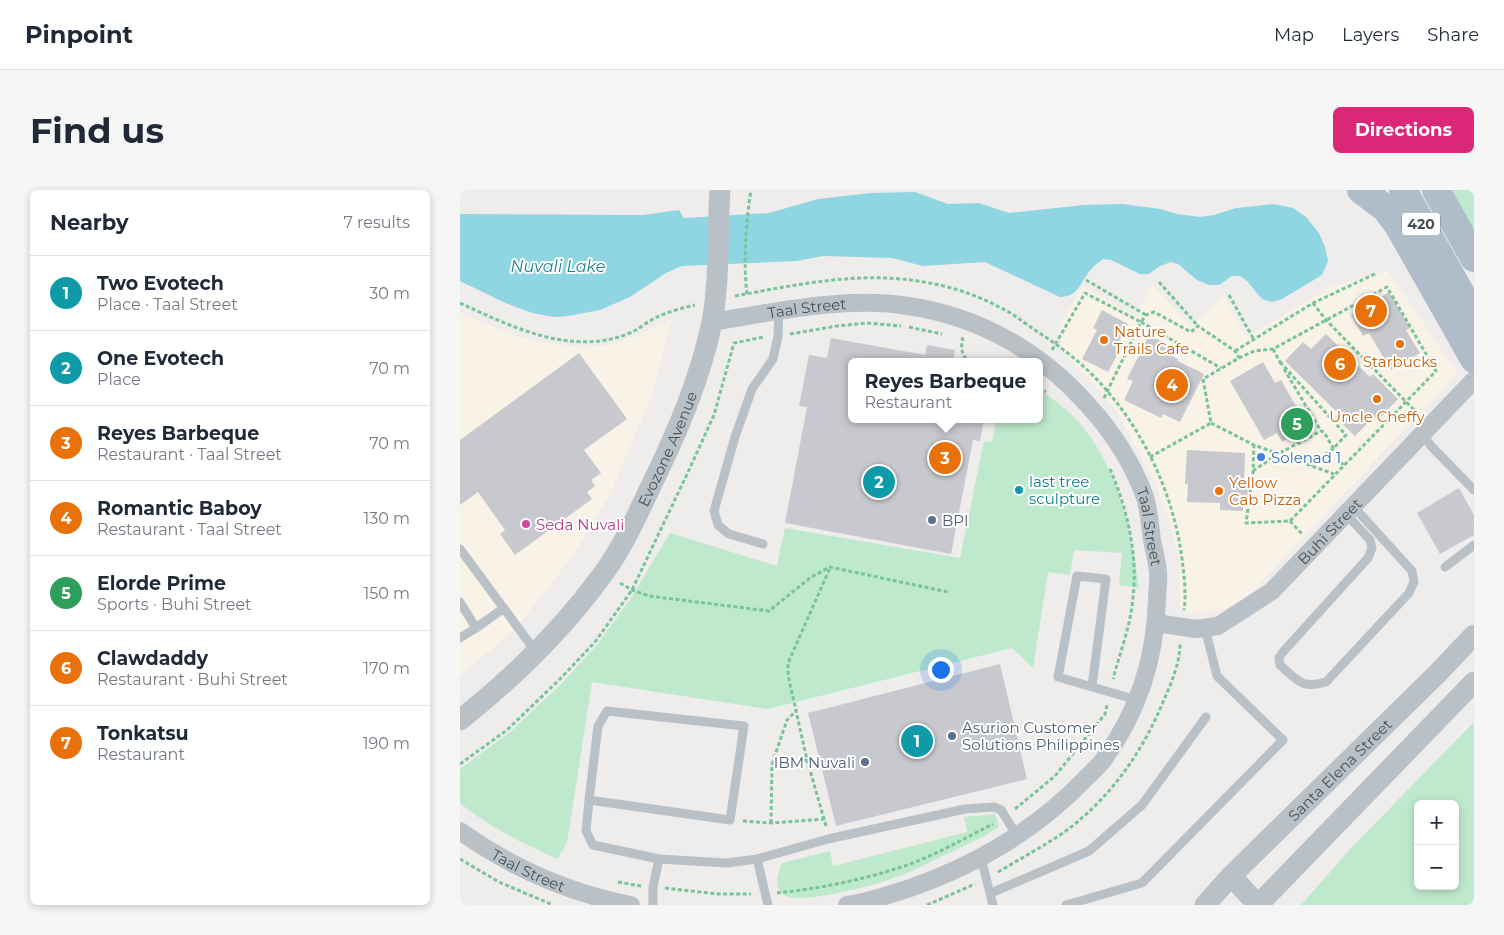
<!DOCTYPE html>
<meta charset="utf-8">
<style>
body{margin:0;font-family:Montserrat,sans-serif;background:#f6f6f7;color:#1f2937}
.controls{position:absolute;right:15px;bottom:15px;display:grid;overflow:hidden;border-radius:8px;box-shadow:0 2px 8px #0003}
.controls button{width:45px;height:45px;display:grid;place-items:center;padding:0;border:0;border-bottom:1px solid #e0e1e3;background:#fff;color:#1f2937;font:25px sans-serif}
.you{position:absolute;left:480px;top:479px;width:18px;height:18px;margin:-12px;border:4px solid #fff;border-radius:50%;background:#1a73e8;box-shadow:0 0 0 8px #1a73e833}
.badge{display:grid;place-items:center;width:32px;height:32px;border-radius:50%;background:#db2777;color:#fff;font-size:16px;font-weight:700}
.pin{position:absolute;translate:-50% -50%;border:2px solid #fff;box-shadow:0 1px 5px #0006}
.popup{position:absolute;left:388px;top:168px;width:195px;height:65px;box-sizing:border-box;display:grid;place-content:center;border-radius:8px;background:#fff;filter:drop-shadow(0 1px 4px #0005);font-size:16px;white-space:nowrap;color:#747a83}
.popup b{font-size:19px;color:#1f2937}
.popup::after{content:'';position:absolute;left:50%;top:100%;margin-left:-10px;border:10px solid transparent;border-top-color:#fff}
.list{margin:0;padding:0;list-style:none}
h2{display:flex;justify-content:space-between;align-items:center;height:65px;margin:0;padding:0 20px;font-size:21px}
h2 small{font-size:16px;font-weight:400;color:#747a83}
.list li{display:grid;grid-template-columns:32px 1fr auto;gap:15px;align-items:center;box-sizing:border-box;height:75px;padding:0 20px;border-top:1px solid #e0e1e3}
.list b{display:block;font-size:19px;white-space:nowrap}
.list p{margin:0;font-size:16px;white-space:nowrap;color:#747a83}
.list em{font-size:16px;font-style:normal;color:#747a83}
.map{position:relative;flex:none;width:1014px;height:715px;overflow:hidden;border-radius:8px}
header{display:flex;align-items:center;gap:30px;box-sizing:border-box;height:70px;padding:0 25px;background:#fff;border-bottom:1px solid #e0e1e3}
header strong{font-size:24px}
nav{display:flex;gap:28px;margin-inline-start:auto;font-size:18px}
.intro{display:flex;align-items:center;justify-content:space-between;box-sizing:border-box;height:120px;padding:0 30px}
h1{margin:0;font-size:35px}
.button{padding:12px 22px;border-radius:8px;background:#db2777;color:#fff;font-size:18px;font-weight:700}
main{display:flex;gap:30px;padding:0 30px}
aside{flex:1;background:#fff;border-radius:8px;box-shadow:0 2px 8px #0003}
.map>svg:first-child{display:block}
</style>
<header>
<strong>Pinpoint</strong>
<nav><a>Map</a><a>Layers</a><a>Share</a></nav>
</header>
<div class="intro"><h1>Find us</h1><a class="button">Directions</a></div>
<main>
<aside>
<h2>Nearby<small>7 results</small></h2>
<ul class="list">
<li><span class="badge" style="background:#0f9aa8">1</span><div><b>Two Evotech</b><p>Place · Taal Street</p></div><em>30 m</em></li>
<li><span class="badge" style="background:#0f9aa8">2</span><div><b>One Evotech</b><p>Place</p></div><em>70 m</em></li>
<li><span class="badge" style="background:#e8710a">3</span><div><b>Reyes Barbeque</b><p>Restaurant · Taal Street</p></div><em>70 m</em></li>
<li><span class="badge" style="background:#e8710a">4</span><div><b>Romantic Baboy</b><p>Restaurant · Taal Street</p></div><em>130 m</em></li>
<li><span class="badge" style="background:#2e9e5b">5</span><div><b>Elorde Prime</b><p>Sports · Buhi Street</p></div><em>150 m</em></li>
<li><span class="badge" style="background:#e8710a">6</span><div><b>Clawdaddy</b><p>Restaurant · Buhi Street</p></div><em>170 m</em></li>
<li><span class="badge" style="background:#e8710a">7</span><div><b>Tonkatsu</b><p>Restaurant</p></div><em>190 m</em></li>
</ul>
</aside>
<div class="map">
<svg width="1014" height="715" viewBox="0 0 1014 715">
<rect width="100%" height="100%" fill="#efecec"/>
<g fill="#f9f2e6">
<polygon points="928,81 997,183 792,402 774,415 760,420 729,423 720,419 719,367 709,330 696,296 657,221 635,195 616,177 603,160 598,139 622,96 677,127 692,94 731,137 764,105 786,147 873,96"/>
<polygon points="0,123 54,145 79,152 125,158 147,155 171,148 212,129 193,202 150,304 114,364 57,437 0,486"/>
</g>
<g fill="#bee9cc" fill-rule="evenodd">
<polygon points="991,0 1014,0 1014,42"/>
<path d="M579,200C650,241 669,322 679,398L659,395L662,363L614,360L610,385L588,382L573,478L552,458L308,519L132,492L107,653L97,669C60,652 31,638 0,613V579L50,542L102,493L136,456L171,408L210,343L317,376L325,338L500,368L524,251L532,252L536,229H579Z"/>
<path d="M1014,532V715H841L892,657ZM958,614H995V696H958Z"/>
<path d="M535,624L539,637C521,649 501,657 481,667C463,676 444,685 425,691C407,697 338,715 324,705C313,697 318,683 322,673L370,661L373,676L507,642L504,627Z"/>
</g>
<path fill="#8fd5e2" d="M455,2L488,14L519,13L549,23L624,15L663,14L700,19L717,24L740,27L754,25L776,18L814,14L833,18L846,27L859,43L865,57L868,71L862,85L822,109L812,112L802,109L787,91L780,86H772L759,95H749L737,90L718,74L711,72L700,76L689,84H680L651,70L643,69C640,72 636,74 633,77C620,90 621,106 600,107L525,72L463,76L432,68L363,66L337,71L222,76L206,83L170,107L140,120L108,126L94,127L72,123L43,112L0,91V24L183,25L219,20L224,28L309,23L358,9L411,3Z"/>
<g fill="#c7c9cf">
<polygon points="929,102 950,138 946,140 960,163 931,180 909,143 903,146 891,125"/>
<polygon points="642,120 668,134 659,151 663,154 648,182 622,169 637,140 633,138"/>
<polygon points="866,144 910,187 913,184 938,209 918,230 914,227 895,246 877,229 881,226 825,171 843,152 851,159"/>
<polygon points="689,145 713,157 710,165 718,169 718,171 744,184 720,232 703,224 701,228 664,210 673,191 667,189"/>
<polygon points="371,148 465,165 467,155 495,160 493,172 391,172 391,229 524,229 520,251 513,250 491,364 325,333 347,217 339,216 349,165 367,168"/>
<polygon points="119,163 167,229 124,260 141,283 131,290 135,296 127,302 132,309 55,365 40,344 45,340 18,302 0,315 0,250"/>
<polygon points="803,172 815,193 821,190 848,237 822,252 817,243 804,250 770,191"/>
<polygon points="727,260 785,263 784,296 788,297 787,313 783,312 783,321 760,320 760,313 727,312 728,294 725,294"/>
<polygon points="999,298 1014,325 1014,345 980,364 957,323"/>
<polygon points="540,474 567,589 376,636 348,523"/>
</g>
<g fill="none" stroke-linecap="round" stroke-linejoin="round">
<g stroke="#79c39b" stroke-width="3" stroke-dasharray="4 2.5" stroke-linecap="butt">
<polyline points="626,90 686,125"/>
<polyline points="699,92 738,136"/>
<path d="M287,104C283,73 286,31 291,0"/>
<polyline points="769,105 794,150"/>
<path d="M275,106C340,94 404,80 469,93C493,97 519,106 541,118C552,123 562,131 572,138C587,148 602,158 615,169C670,215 708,286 720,356C723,374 727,404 724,420"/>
<path d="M0,113C52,137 114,168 172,142C180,138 187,132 195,128C207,122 222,118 235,115"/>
<polyline points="853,113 866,130 958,224"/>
<polyline points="449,137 482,144"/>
<polyline points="330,144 377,136 407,133 441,136"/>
<path d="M501,148L503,149C500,158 502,164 508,172"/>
<polyline points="813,159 821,174"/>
<polyline points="592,160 625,103 681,132 686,125 694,122 731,142 738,136 775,161 779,168"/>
<polyline points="775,161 853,113 915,84"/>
<polyline points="820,172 886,245 873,259 850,275"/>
<polyline points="824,179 861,241"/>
<polyline points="579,203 583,200 586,202"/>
<polyline points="644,208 681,132 761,178"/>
<polyline points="751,233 794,255 874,284"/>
<polyline points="690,267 751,233 743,189 779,168 794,161 813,159 927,97 976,181 830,331 786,333 793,282 794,255"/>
<path d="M650,279C667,318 678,364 673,407C671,435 660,462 653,489"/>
<polyline points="793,281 818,264 861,241 864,242 883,275"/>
<polyline points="830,331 843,345"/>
<polyline points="160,393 172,400 189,406 309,421 351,387 370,377 488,402"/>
<polyline points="0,574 47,540 100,489 135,452 172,400 229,280 254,225 274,153 304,147"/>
<polyline points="312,574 347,570 362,578"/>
<polyline points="555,619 595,586 645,524 647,515"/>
<polyline points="283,631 311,633 365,629"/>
<polyline points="311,633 312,574 327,530 337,520"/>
<polyline points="366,636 347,570 328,485 328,473 370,378"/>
<polyline points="0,669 39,692 93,715"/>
<path d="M538,682C560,669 582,657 603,643C649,610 682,563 703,512C711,494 720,473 720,454"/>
<polyline points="158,692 181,696"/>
<polyline points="205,698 258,704 291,704"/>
<path d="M317,703C355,699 398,691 435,679C469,669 501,650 533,634"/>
<polyline points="467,715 515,694"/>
</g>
<g stroke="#b9c1c7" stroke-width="9">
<polyline points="962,243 971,256 1014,300"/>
<path d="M886,324L910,350L912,358L908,368L822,463L819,468L820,475C838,491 842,499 866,492L949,403L954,392L952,381L893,316"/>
<polyline points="303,354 269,344 258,335 254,321 275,247 292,199 313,169 318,146 319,121"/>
<polyline points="0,359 76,462"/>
<polyline points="985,377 1014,355"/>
<polyline points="0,412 16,438 44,418"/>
<polyline points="0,448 16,438"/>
<polyline points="632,496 646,389 617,386 598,487 677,510"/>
<polyline points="129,610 270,630 284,536 147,521 138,536 129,610 126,641 133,655 199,669 267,673 297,669"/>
<polyline points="521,668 533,715"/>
<polyline points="531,703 629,661 682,615 746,527"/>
<polyline points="193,715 193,697 199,669"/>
<polyline points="308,715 297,669 368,649 505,619 534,617 541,620 556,644"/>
<polyline points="606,715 682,693 823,550 757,486 745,438"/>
</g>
<g stroke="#b9c1c7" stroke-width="18">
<path id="s1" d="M252,132C314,122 385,106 448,116C518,126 580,161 627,214C652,241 672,272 685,307C689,320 690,336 692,350C694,360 697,371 698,382C699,391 697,401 697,410C695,469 679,520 644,569C639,576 632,582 625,589C577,639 516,675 450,698C429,705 408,712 387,715"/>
<path id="s2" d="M696,433L736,439L758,436L812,401L1014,190"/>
<path id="s3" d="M0,641C52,678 109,703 171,715"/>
</g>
<g stroke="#b9c1c7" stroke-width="21">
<path id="s4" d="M0,530C53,488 103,439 143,384C162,358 176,328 190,298C216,245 240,190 252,132C260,89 257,44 260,0"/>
<polyline points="771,686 798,715"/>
<path id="s5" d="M745,715L771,686L978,483L1014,445"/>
<polyline points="798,715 1014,492"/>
</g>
<g stroke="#aebdc9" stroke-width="28">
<polyline points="901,0 925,18 938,35 1014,169"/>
<polyline points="943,0 1014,127"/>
<polyline points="976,0 1014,68"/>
</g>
</g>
<g fill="#e8710a" stroke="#fff" stroke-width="2">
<circle cx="644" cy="150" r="5"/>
<circle cx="940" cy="154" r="5"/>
<circle cx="917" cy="209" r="5"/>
<circle cx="759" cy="301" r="5"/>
</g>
<circle fill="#3f7fe0" stroke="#fff" stroke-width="2" cx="801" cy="267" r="5"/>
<circle fill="#0f9aa8" stroke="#fff" stroke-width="2" cx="559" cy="300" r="5"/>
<g fill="#5c6f8a" stroke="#fff" stroke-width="2">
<circle cx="472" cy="330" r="5"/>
<circle cx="492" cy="546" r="5"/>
<circle cx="405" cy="572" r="5"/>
</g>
<circle fill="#d1479c" stroke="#fff" stroke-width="2" cx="66" cy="334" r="5"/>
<g text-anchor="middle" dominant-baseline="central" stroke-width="4" stroke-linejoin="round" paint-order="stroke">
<rect fill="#fff" stroke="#7e8489" stroke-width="1" x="942" y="22.5" width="38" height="23" rx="4"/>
<g font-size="14" font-weight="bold" fill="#465057">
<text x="961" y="34">420</text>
</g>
<g font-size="15" fill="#465057" stroke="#fff">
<text stroke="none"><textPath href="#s1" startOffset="96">Taal Street</textPath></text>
<text stroke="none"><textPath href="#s4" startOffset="346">Evozone Avenue</textPath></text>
<text stroke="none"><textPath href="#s1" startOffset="546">Taal Street</textPath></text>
<text stroke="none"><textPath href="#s2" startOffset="210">Buhi Street</textPath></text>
<text stroke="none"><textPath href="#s5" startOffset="191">Santa Elena Street</textPath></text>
<text stroke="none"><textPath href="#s3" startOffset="79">Taal Street</textPath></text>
</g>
<g font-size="15" fill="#c56008" stroke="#fff" text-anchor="start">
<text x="654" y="141">Nature<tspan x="654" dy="17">Trails Cafe</tspan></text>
<text x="940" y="171" text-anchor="middle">Starbucks</text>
<text x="917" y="226" text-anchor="middle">Uncle Cheffy</text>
<text x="769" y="292">Yellow<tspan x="769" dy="17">Cab Pizza</tspan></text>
</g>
<g font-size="15" fill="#366cbe" stroke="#fff" text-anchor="start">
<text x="811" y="267">Solenad 1</text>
</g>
<g font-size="15" fill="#0d838f" stroke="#fff" text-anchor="start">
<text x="569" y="291">last tree<tspan x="569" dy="17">sculpture</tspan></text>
</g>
<g font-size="15" fill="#4e5e75" stroke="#fff" text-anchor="start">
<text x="482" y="330">BPI</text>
<text x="502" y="537">Asurion Customer<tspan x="502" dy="17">Solutions Philippines</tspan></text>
<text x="395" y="572" text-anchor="end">IBM Nuvali</text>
</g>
<g font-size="15" fill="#b23c85" stroke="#fff" text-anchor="start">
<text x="76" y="334">Seda Nuvali</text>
</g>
<g font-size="16" font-style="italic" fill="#1a7d90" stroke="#fff">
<text x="98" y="76">Nuvali Lake</text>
</g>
</g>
</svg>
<div class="controls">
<button>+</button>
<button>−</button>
</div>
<div class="you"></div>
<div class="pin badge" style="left:457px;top:551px;background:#0f9aa8">1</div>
<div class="pin badge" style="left:419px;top:292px;background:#0f9aa8">2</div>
<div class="pin badge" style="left:485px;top:268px;background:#e8710a">3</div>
<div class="popup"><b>Reyes Barbeque</b>Restaurant</div>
<div class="pin badge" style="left:712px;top:195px;background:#e8710a">4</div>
<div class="pin badge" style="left:837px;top:234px;background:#2e9e5b">5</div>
<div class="pin badge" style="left:880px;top:174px;background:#e8710a">6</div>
<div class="pin badge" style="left:911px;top:121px;background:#e8710a">7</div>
</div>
</main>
